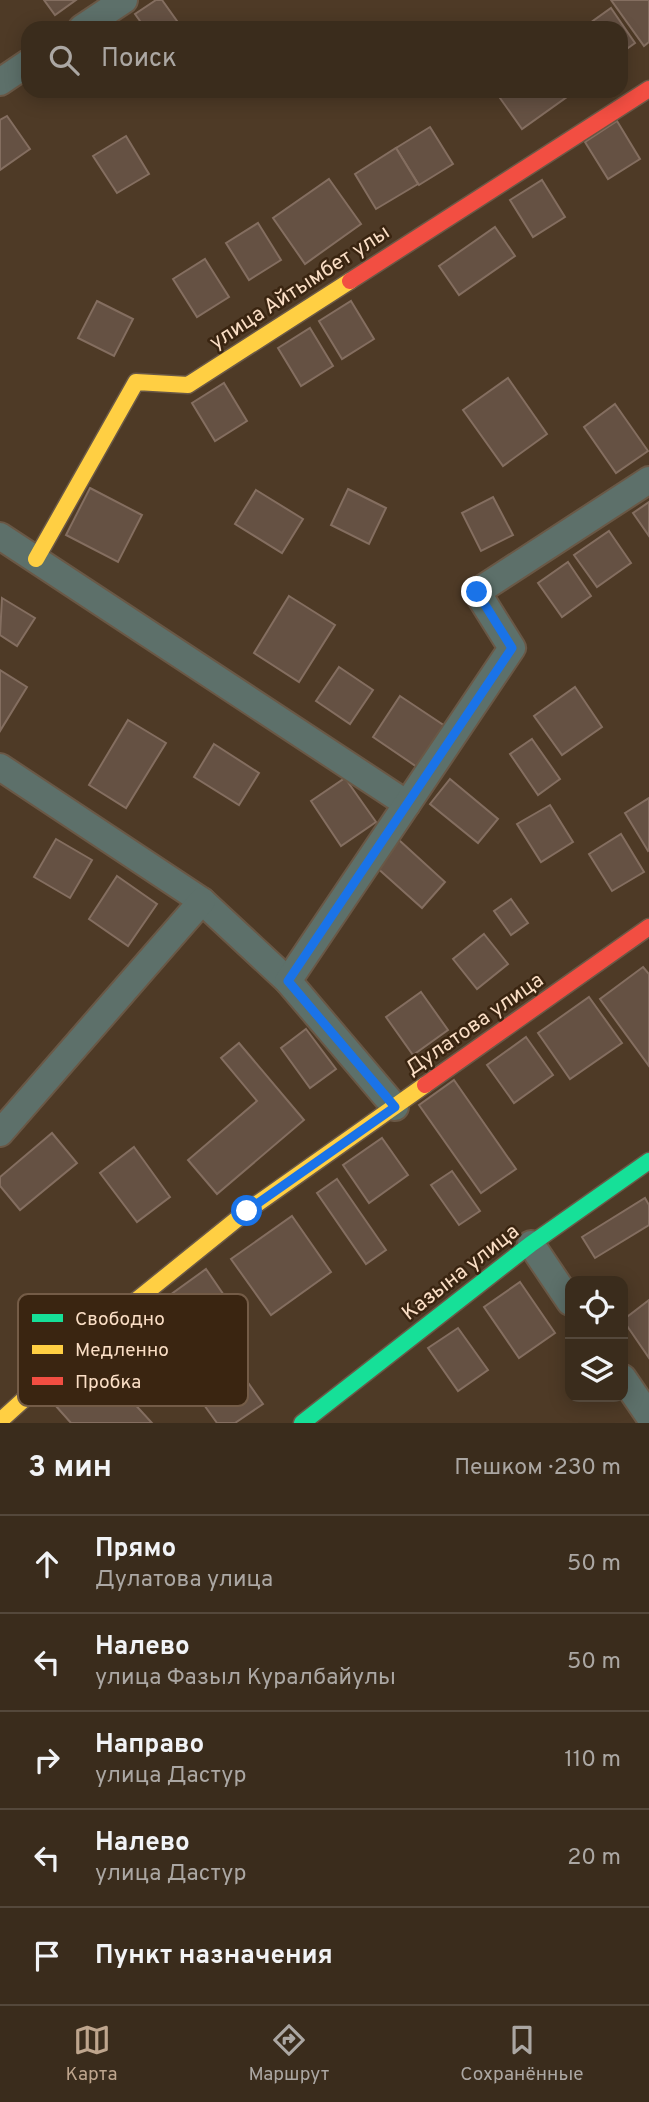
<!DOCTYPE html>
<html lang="ru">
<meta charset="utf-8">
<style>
body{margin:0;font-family:Overpass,sans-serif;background:#413425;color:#f1f3f6}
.controls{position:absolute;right:21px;bottom:21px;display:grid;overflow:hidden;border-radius:14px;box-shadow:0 4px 18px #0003}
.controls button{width:63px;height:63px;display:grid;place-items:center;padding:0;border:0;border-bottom:2px solid #54483b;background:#3a2c1c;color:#f1f3f6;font:35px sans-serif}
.stop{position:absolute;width:21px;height:21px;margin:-16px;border:5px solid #1a73e8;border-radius:50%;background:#fff}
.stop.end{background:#1a73e8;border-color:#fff;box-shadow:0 2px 7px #0008}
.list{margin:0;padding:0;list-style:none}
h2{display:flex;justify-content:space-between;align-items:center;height:91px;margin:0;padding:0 28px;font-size:30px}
h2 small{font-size:23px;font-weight:400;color:#aba7a3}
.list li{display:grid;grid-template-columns:46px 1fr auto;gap:21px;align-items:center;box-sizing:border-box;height:98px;padding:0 28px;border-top:2px solid #54483b}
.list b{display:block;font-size:26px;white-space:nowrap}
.list p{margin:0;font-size:23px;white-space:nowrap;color:#aba7a3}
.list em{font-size:23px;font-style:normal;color:#aba7a3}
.icon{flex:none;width:38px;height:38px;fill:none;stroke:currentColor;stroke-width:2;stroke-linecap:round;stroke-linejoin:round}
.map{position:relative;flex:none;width:649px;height:1423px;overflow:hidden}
.search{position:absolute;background:#3a2c1c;box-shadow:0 4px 18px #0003;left:21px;right:21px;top:21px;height:77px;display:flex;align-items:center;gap:18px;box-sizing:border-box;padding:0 24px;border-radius:21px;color:#aba7a3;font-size:26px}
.sheet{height:581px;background:#3a2c1c}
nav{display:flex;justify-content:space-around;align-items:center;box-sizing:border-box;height:98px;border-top:2px solid #54483b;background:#3a2c1c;font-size:19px;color:#aba7a3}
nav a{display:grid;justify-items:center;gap:4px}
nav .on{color:#bea58d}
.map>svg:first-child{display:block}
</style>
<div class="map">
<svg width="649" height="1423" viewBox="0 0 649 1423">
<rect width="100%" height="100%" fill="#4e3a26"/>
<g fill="#655143" stroke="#846e60" stroke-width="2">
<polygon points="44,0 76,0 55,15"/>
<polygon points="156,0 162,0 182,28 145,28 135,14"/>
<polygon points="611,0 649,0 649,42 644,46"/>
<polygon points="611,8 635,43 621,53 621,28 583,28"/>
<polygon points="495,91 568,91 571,94 522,129"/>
<polygon points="7,116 30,149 0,170 0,120"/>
<polygon points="617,121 640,159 608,179 585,142"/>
<polygon points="430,127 453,164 419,185 396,148"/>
<polygon points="126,136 149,174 117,193 93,156"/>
<polygon points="396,148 418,184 376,209 355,174"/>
<polygon points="329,179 361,224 305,264 273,218"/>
<polygon points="542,180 565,217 533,237 510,200"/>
<polygon points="258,223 281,260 249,280 226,243"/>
<polygon points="495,227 515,256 459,295 439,266"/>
<polygon points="205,259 229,297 197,317 173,279"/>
<polygon points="97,301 133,319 114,356 78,338"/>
<polygon points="351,301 374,339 342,359 319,321"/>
<polygon points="310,328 333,366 301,386 278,348"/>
<polygon points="508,378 547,434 503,466 463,410"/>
<polygon points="224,383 247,421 215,441 192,403"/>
<polygon points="615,404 648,451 616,473 584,427"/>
<polygon points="90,488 142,515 118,562 66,535"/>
<polygon points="348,489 386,508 369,544 331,525"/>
<polygon points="256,490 303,519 282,553 235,524"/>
<polygon points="493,497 513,535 481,551 462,513"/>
<polygon points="649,502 649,536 633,513"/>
<polygon points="609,531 631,563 597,587 574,555"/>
<polygon points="568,562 591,596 562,617 538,583"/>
<polygon points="289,596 335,625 299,682 254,653"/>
<polygon points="2,598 35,618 17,646 0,635"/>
<polygon points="339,667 373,690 350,724 316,701"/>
<polygon points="0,670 27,687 0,731"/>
<polygon points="575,687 602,727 562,755 534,716"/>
<polygon points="400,696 445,726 417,767 373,737"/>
<polygon points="128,720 166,743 126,808 89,785"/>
<polygon points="532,739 560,779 538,795 510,754"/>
<polygon points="214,744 259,773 239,805 194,777"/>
<polygon points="345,778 376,822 341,846 311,801"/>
<polygon points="450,779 498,819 478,843 430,804"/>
<polygon points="649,798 649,850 648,851 625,813"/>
<polygon points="550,805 573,842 541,862 517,824"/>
<polygon points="621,834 644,872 612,891 589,854"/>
<polygon points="56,839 92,860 70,898 34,877"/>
<polygon points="399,840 445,882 422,908 375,866"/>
<polygon points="117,876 157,904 128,946 89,919"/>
<polygon points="511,899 528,923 511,935 494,911"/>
<polygon points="484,934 508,964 477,989 453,959"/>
<polygon points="643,967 649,974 649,1066 600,999"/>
<polygon points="421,992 448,1030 413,1055 386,1017"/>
<polygon points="589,997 622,1043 570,1079 538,1033"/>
<polygon points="306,1029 336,1069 310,1088 281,1048"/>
<polygon points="526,1037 553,1075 514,1103 487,1065"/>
<polygon points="239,1043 304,1120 217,1194 188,1160 257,1101 221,1058"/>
<polygon points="454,1080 516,1169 481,1193 419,1105"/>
<polygon points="52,1133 77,1163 20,1210 0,1186 0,1177"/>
<polygon points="382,1138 408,1175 369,1203 343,1165"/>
<polygon points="134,1147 170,1197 137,1222 100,1173"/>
<polygon points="452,1171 480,1211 459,1225 431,1185"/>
<polygon points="337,1179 386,1250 366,1264 317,1193"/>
<polygon points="645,1198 649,1205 649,1225 595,1258 582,1237"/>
<polygon points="292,1216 331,1272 271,1315 231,1259"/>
<polygon points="206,1269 241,1320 205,1345 170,1295"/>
<polygon points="520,1282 555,1333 519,1358 484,1307"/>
<polygon points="649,1300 649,1358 623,1320"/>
<polygon points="458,1328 488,1370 458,1391 428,1348"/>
<polygon points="99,1365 152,1423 71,1423 55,1405"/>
<polygon points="242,1374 263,1404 235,1423 217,1423 202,1402"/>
</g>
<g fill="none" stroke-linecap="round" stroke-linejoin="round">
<defs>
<g id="street">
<polyline points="82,28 124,0"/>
<polyline points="0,82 28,63"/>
<polyline points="0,536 407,804"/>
<polyline points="0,767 202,901 288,981 395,1107"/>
<polyline points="288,981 512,648 477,592 649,480"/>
<polyline points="0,1133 202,901"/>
<polyline points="531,1244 570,1302"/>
<polyline points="623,1378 649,1416"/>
</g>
<polyline id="fast" points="302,1423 531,1244 649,1161"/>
<g id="slow">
<polyline points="36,559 136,382 188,385 350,281"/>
<polyline points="0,1421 107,1324 247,1211 425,1085"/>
</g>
<g id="jam">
<polyline points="350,281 649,89"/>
<polyline points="425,1085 649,927"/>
</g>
</defs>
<use href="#street" stroke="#6a5846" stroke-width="30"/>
<use href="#fast" stroke="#6a5846" stroke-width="19"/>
<use href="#slow" stroke="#6a5846" stroke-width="19"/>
<use href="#jam" stroke="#6a5846" stroke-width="19"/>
<use href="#street" stroke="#5d706a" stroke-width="26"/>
<use href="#fast" stroke="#16e098" stroke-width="16"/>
<use href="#slow" stroke="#ffcf43" stroke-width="16"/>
<use href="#jam" stroke="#f24e42" stroke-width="16"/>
</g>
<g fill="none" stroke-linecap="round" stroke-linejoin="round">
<polyline stroke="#1a73e8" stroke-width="9" points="247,1211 395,1107 288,981 512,648 477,592"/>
</g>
<g text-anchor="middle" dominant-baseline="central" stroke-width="5" stroke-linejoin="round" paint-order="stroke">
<g font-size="21" fill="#fadec5" stroke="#3a2511">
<text transform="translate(300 288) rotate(-33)">улица Айтымбет улы</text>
<text transform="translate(475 1025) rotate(-35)">Дулатова улица</text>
<text transform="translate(461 1273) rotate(-38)">Казына улица</text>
</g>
</g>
<rect x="18" y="1294" width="230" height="112" rx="10" fill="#3a2511" stroke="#745c47" stroke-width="2"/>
<rect x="32" y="1314" width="31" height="8" fill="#16e098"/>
<rect x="32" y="1345" width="31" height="9" fill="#ffcf43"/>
<rect x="32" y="1377" width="31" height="8" fill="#f24e42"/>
<g font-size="19" fill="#fadec5">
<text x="75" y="1325">Свободно</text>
<text x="75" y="1356">Медленно</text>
<text x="75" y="1388">Пробка</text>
</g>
</svg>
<div class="controls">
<button><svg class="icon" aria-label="locate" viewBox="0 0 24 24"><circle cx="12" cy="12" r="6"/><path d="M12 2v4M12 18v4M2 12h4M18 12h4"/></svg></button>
<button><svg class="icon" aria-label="layers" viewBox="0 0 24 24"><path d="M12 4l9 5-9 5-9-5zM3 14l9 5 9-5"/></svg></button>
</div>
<div class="stop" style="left:247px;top:1211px"></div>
<div class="stop end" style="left:477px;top:592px"></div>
<div class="search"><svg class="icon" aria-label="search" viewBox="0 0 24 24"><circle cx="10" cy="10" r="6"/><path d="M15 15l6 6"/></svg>Поиск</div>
</div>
<section class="sheet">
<h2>3 мин<small>Пешком · 230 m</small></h2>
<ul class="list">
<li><svg class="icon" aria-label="ahead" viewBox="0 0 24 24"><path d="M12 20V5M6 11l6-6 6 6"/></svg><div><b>Прямо</b><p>Дулатова улица</p></div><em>50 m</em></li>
<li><svg class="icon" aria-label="left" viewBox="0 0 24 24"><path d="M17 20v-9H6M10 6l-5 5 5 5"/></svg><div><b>Налево</b><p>улица Фазыл Куралбайулы</p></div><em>50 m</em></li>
<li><svg class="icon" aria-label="right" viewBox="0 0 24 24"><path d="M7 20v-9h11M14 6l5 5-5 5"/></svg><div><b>Направо</b><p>улица Дастур</p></div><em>110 m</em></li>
<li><svg class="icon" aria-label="left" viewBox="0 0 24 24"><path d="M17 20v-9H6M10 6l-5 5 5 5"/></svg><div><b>Налево</b><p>улица Дастур</p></div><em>20 m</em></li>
<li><svg class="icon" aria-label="arrive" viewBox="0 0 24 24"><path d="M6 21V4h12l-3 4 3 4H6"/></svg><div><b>Пункт назначения</b></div></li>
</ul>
</section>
<nav>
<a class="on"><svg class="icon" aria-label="map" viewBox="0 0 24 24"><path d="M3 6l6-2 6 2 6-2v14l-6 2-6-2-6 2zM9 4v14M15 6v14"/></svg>Карта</a>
<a><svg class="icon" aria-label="directions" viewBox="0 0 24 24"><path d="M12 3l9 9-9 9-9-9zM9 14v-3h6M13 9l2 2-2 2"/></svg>Маршрут</a>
<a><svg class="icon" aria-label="saved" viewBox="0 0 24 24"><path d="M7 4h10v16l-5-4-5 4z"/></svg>Сохранённые</a>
</nav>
